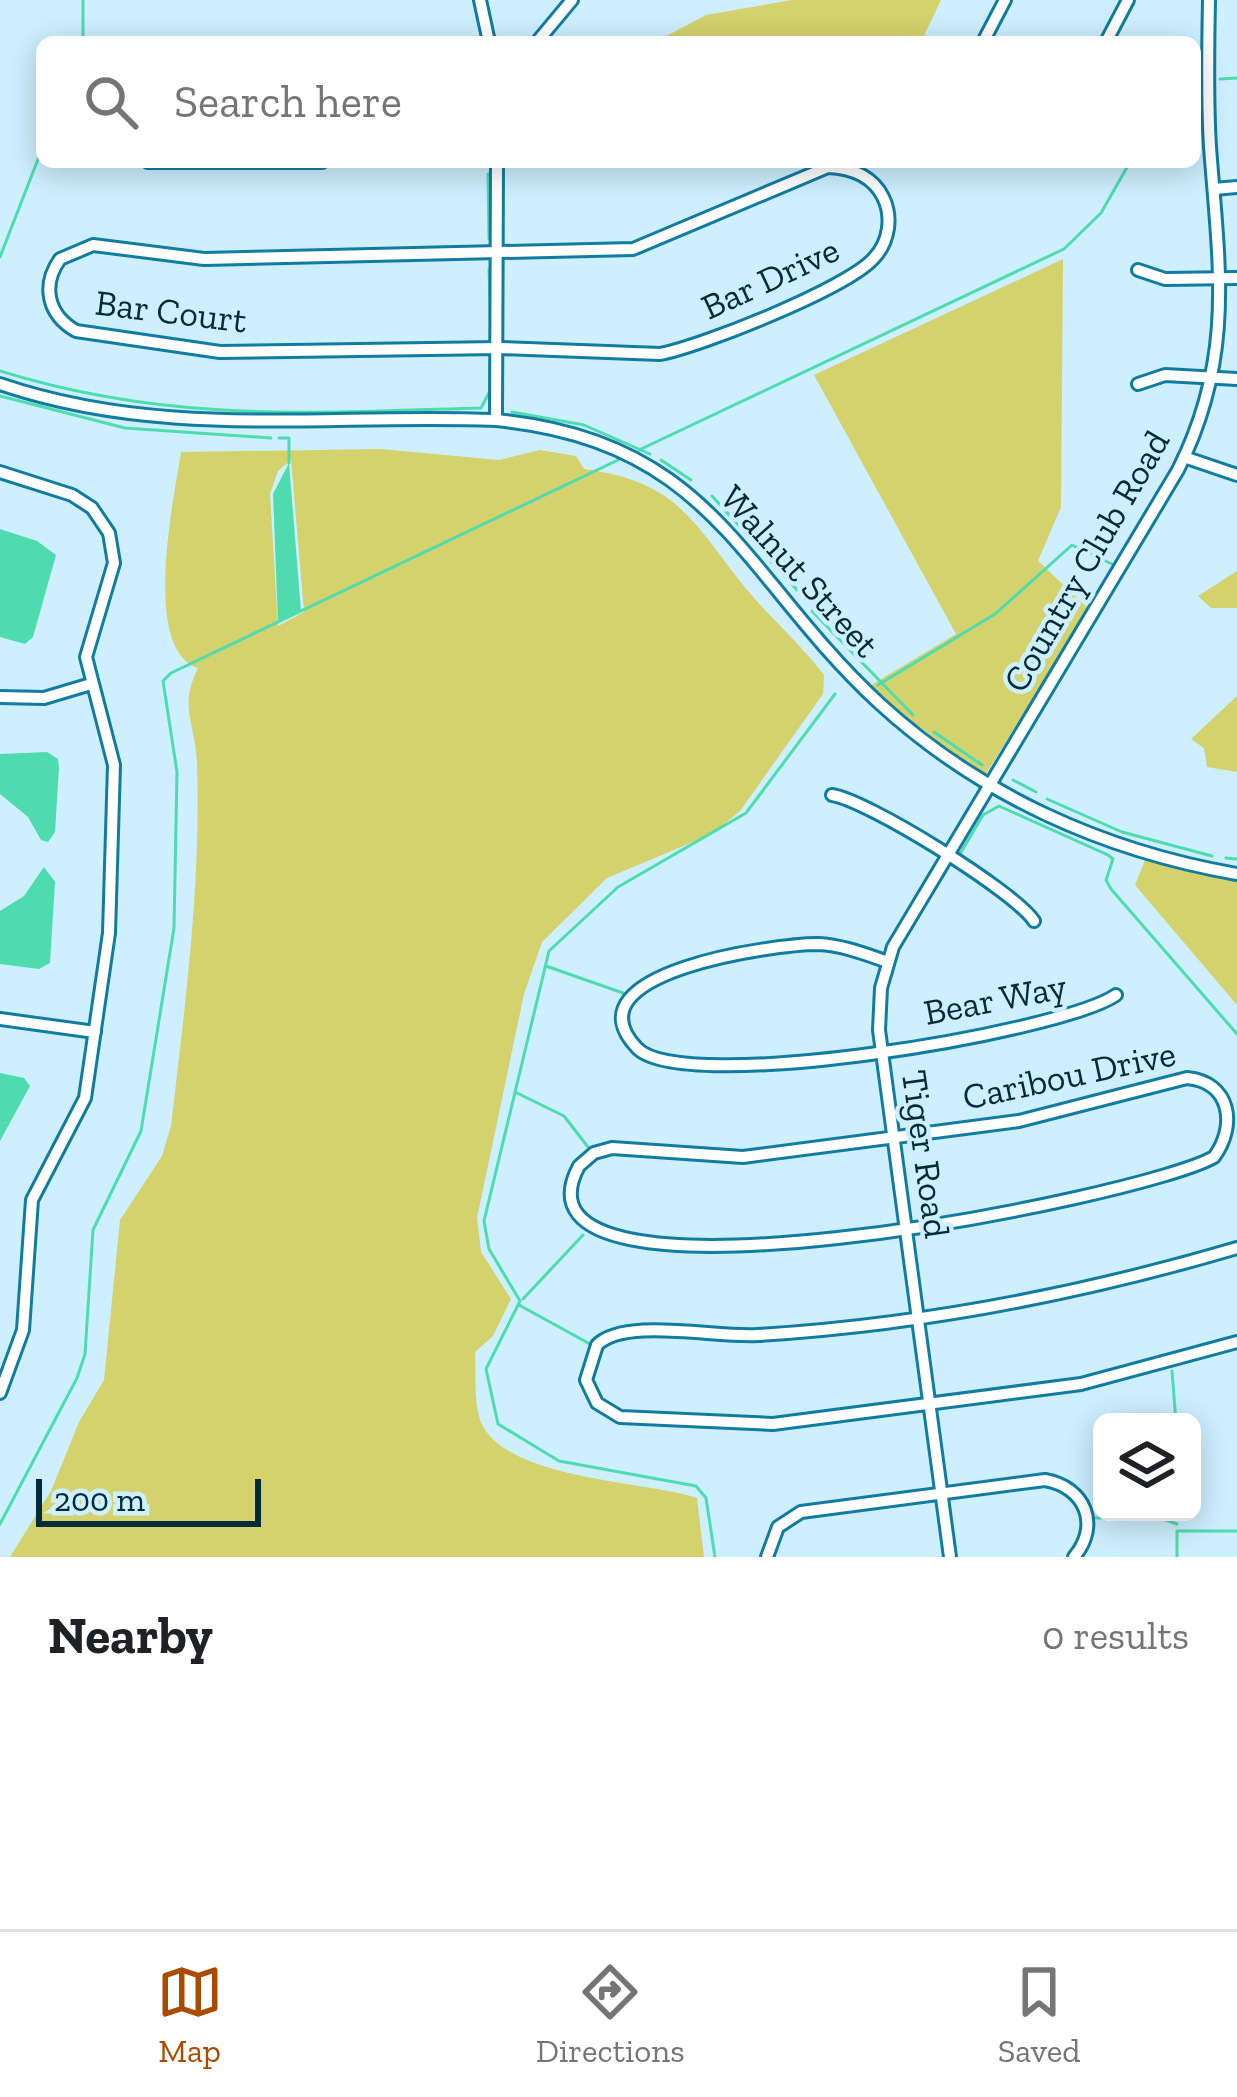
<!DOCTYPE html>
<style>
body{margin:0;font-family:"Zilla Slab",serif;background:#f6f6f6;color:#202124}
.controls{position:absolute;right:36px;bottom:36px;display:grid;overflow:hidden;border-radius:18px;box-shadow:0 6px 30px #0003}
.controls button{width:108px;height:108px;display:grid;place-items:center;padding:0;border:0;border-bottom:3px solid #e0e0e0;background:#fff;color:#202124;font:60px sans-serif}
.scale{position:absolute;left:36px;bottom:30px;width:225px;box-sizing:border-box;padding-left:12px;border:6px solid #012b3a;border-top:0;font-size:33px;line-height:42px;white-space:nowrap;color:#012b3a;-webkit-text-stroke:9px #cdefff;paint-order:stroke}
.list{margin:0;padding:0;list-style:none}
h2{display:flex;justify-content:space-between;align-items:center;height:156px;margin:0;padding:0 48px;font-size:51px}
h2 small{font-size:39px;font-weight:400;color:#757577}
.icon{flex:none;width:66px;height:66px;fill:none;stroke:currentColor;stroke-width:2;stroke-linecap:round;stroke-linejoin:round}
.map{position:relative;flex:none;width:1237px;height:1557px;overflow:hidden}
.search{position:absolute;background:#fff;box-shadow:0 6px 30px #0003;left:36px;right:36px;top:36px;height:132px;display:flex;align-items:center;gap:30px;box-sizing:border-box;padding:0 42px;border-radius:18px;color:#757577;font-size:45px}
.sheet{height:372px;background:#fff}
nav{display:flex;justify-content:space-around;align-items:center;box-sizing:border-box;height:168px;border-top:3px solid #e0e0e0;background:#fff;font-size:33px;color:#757577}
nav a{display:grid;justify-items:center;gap:6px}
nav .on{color:#ab4b00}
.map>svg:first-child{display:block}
</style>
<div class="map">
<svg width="1237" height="1557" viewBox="0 0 1237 1557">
<rect width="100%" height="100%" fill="#cdefff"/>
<g fill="#d4d26d" fill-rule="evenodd">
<polygon points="792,0 941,0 921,42 655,42 706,15"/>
<polygon points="1063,259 1061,507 1038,561 1089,609 984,777 868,687 956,634 814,375"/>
<path d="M380,449L499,460L540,450L576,456L584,469C677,482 690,518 743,585C768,616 800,643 824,675L823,694L740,811L712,834L607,878L542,942L524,994L477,1218L481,1252L511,1299L493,1336L475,1352C476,1372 474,1397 479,1416C495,1480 648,1481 697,1498L704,1557H10L51,1491L79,1422L104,1380L120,1220L162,1156L171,1126C185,1006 201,887 197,765C196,723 178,708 198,668C141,649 174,499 181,452ZM291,460L304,612L278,626L270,494L278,471Z"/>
<polygon points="1237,571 1237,608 1211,608 1198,596"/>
<polygon points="1237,696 1237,772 1207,767 1204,748 1191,739"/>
<polygon points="1146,858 1237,878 1237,1005 1135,885"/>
</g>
<g fill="#4edcaf">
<polygon points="289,463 301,611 278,622 273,494"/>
<polygon points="0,529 37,541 56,555 33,637 25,644 0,637"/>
<polygon points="47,752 58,759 59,768 55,832 48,842 41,840 28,817 0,794 0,754"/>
<polygon points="44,867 55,882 50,963 39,969 0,964 0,911 24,896"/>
<polygon points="0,1073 24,1078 30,1086 0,1141"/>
</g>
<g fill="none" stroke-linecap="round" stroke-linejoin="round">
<g stroke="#4edcaf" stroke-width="3">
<polyline points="83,0 83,42"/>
<polyline points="1195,79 1199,79"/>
<polyline points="1220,79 1237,78"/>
<polyline points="488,174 489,239"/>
<polyline points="0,257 42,149"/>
<polyline points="489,269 491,334"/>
<path d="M0,371C167,423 310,413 481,408L490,391V363"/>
<polyline points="0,396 125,428 271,438"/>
<polyline points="512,412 584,425 650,454"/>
<polyline points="279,438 289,438 289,463"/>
<polyline points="639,450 1064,249 1101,213 1130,162"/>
<polyline points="661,460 691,480"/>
<polyline points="712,496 797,590"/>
<polyline points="812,611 913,715"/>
<polyline points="878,685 995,614 1072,545 1114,565"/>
<polyline points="934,732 982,765"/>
<polyline points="1013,780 1036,792"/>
<polyline points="1047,799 1122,832 1212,856"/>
<polyline points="960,854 983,815 999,806 1108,855 1113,859 1106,880 1111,889 1237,1034"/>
<polyline points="1226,858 1237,859"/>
<polyline points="546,966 623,993"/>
<polyline points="515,1092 564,1116 588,1147"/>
<polyline points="523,1299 583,1235"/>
<polyline points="519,1305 590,1344"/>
<polyline points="1172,1371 1176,1422"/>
<polyline points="1096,1518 1158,1517 1177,1524"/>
<polyline points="0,1524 77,1378 85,1354 93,1230 141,1131 174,928 177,772 163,681 171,673 618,460"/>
<polyline points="1177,1531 1237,1531"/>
<polyline points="1177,1532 1177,1557"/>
<polyline points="715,1557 706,1498 696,1486 559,1461 498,1424 486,1369 520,1301 489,1249 484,1221 549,951 618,887 746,813 835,694"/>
</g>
<defs>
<g id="minor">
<polyline points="480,0 489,42"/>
<polyline points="537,42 572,0"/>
<polyline points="983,42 1005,0"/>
<polyline points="1106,42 1128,0"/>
<polyline points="148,162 322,162"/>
<path d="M828,167C850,168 872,175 883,197C893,217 889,242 874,258C848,288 702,346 660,354L500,348L220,352L76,331C48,315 41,286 60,259L93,245L204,259L633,249Z"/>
<polyline points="1214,189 1237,187"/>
<polyline points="1138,270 1165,279 1237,278"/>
<path d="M0,384C164,440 327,413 496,420C715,442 740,574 879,703C979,795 1104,851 1237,874"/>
<polyline points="1138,384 1165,375 1237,379"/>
<polyline points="496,420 497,162"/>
<polyline points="1184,457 1237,475"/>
<polyline points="0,472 72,495 92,508 109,533 114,563 86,657 114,765 109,933 85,1098 32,1200 23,1330 0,1393"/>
<polyline points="0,697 44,698 91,684"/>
<path d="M832,795C867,800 1014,891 1034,921"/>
<path d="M888,962C865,954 842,945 818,944C777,944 564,972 637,1048C682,1096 1060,1033 1116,995"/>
<polyline points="0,1019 95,1032"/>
<path d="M1187,1078C1231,1082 1237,1126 1214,1157C1146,1197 490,1330 579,1166L594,1153L612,1148L743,1157L1019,1121Z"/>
<path d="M1237,1248C1081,1294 921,1325 758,1335C716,1338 625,1317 597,1345L586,1380L597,1403L620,1417L773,1424L1081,1384L1237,1342"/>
<path d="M767,1557L778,1527L801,1512L1045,1480C1085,1487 1101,1525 1074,1557"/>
<path d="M950,1557L879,1030L881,988L893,947L1178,470C1235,357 1219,267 1210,147C1207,98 1208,49 1209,0"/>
</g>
</defs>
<use href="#minor" stroke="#117ca0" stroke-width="16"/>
<use href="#minor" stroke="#fff" stroke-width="10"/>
</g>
<g text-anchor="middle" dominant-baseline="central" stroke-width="9" stroke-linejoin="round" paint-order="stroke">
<g font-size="36" fill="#012b3a" stroke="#cdefff">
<text transform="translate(770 278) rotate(-25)">Bar Drive</text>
<text transform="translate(171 311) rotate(7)">Bar Court</text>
<text transform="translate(1086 561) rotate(-60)">Country Club Road</text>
<text transform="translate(800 571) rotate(48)">Walnut Street</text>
<text transform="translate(995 999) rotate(-11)">Bear Way</text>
<text transform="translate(1069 1075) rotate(-12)">Caribou Drive</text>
<text transform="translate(926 1154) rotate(82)">Tiger Road</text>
</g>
</g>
</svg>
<div class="controls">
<button><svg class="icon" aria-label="layers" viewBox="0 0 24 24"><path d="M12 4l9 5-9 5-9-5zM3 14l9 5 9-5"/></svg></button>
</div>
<div class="scale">200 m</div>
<div class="search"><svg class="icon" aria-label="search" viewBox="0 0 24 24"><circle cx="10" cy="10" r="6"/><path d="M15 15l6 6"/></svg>Search here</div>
</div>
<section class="sheet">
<h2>Nearby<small>0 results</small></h2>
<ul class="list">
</ul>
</section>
<nav>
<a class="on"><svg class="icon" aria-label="map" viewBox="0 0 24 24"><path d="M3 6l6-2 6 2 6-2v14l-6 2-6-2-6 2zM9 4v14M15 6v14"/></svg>Map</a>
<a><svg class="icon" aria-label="directions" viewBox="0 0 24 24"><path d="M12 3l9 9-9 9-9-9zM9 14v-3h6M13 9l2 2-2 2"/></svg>Directions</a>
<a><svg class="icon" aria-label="saved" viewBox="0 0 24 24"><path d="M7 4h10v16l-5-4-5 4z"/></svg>Saved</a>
</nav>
